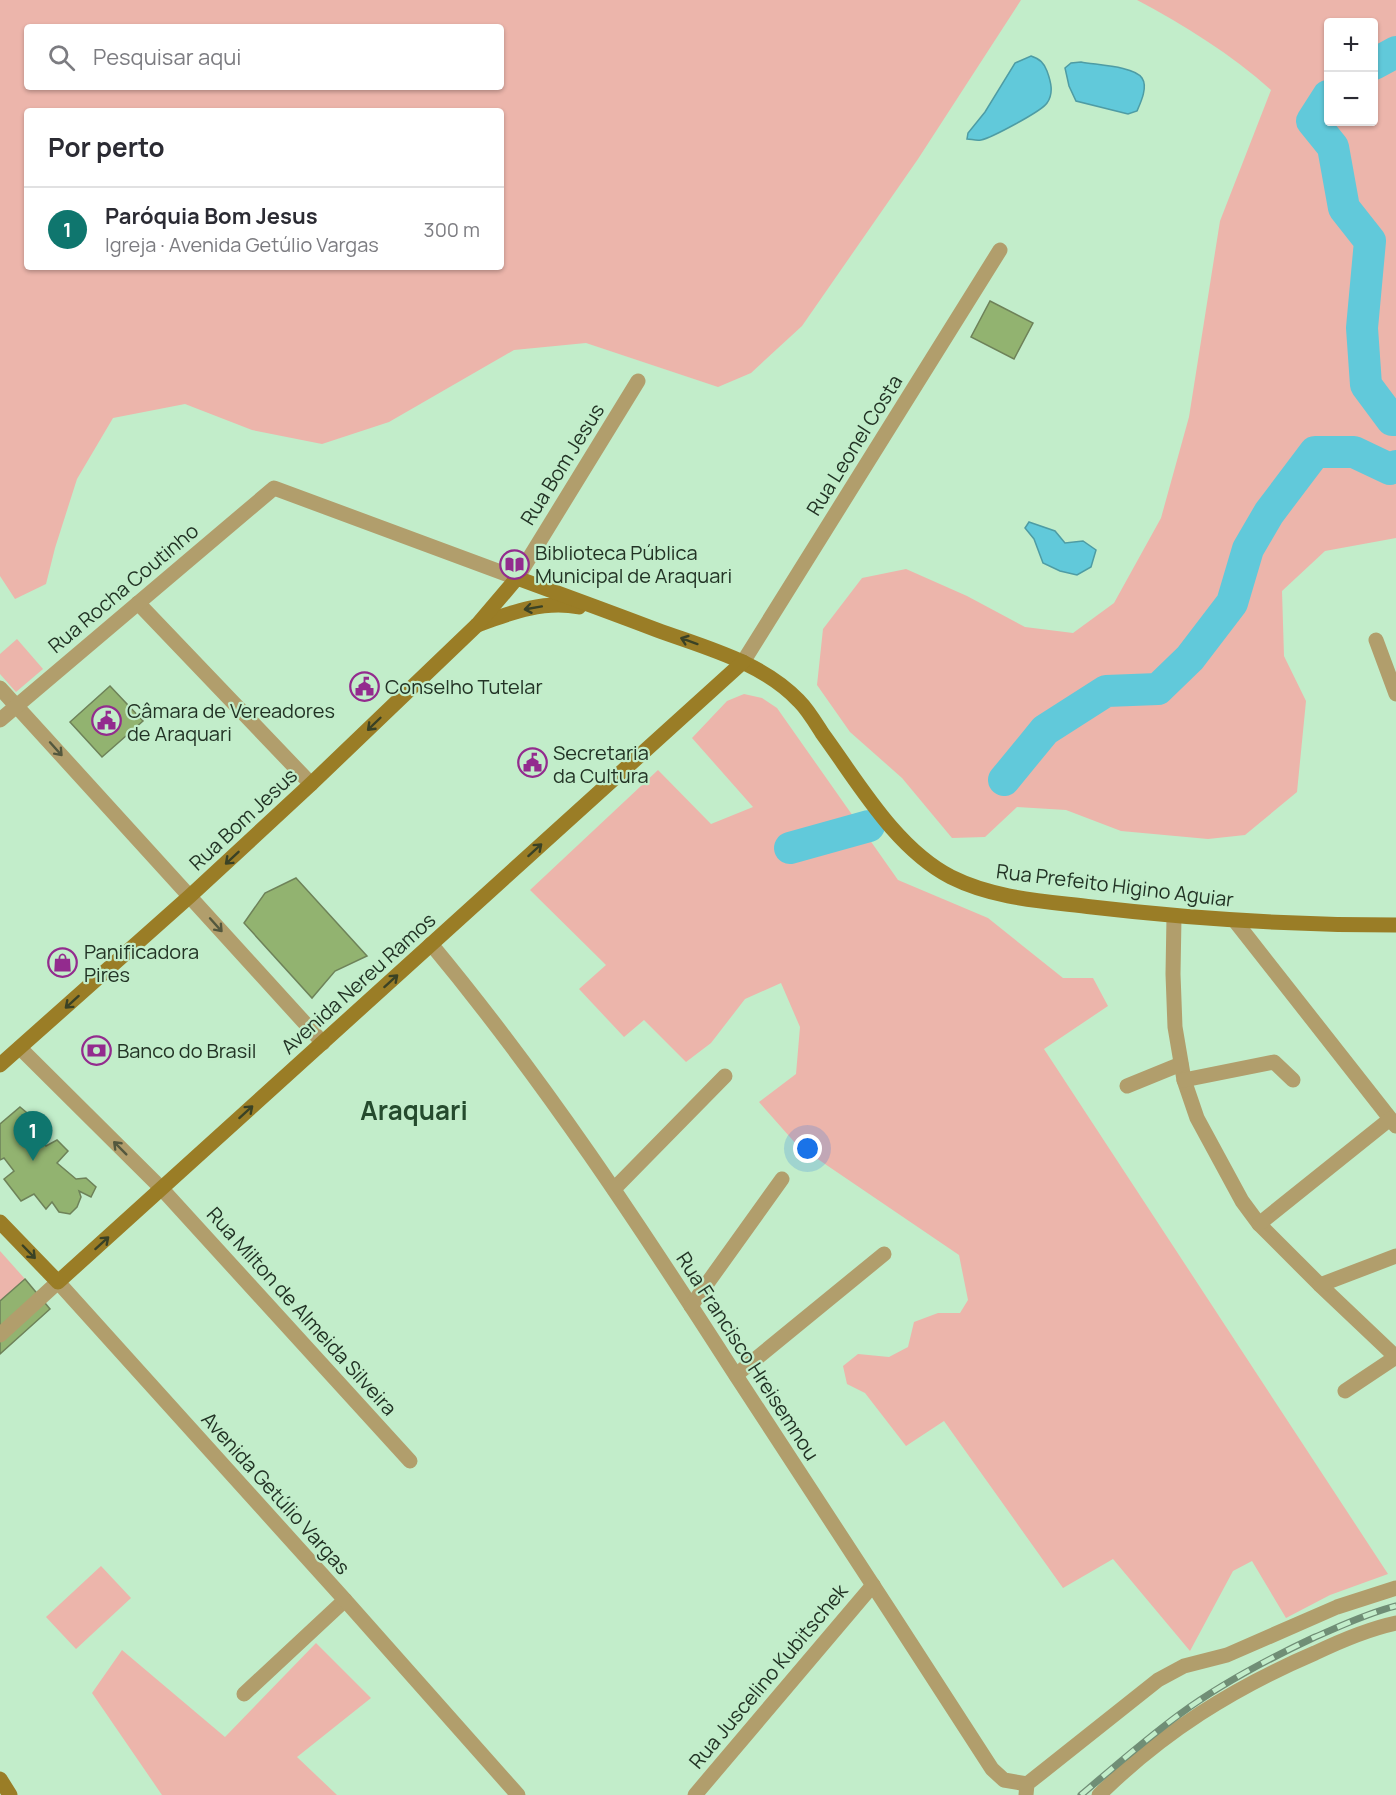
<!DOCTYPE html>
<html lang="pt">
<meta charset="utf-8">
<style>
body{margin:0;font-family:Manrope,sans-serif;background:#f7f7f7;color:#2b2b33}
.controls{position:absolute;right:18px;top:18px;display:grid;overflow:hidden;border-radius:6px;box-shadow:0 2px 4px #0004}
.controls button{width:54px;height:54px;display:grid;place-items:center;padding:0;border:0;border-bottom:2px solid #e1e1e2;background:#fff;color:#2b2b33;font:30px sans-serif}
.you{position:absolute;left:808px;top:1149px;width:21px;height:21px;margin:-15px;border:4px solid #fff;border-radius:50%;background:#1a73e8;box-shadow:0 0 0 9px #1a73e833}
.badge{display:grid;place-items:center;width:39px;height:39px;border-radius:50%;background:#0f766e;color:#fff;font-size:20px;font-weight:700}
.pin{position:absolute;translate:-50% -50px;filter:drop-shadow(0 2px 3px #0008)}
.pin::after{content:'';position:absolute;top:32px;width:21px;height:18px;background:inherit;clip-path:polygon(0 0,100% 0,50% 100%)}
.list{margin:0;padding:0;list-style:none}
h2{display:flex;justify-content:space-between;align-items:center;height:78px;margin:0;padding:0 24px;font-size:26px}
h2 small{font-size:20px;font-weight:400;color:#7c7c81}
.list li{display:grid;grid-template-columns:39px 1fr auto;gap:18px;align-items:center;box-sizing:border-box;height:84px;padding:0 24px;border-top:2px solid #e1e1e2}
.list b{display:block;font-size:22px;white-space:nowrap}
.list p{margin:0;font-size:20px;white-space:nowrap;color:#7c7c81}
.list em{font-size:20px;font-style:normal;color:#7c7c81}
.icon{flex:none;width:33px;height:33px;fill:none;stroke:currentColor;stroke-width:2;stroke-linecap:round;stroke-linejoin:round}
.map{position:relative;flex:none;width:1396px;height:1795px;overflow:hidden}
.search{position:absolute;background:#fff;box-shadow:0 2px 4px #0004;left:24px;top:24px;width:480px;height:66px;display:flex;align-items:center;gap:15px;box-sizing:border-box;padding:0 21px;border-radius:6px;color:#7c7c81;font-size:22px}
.panel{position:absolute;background:#fff;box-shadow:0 2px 4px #0004;left:24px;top:108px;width:480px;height:162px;border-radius:6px}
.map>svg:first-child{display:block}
</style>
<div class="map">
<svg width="1396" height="1795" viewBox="0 0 1396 1795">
<rect width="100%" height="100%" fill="#c2edca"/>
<g fill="#ecb5ab" fill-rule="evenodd">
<path d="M0,0H1021L918,159L802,326L751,373L718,387L586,343L514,350L389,422L322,444L252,430L185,404L113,418L77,479L55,548L46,584L15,599L0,576ZM27,27H501V87H27ZM27,111H501V267H27Z"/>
<path d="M1137,0H1396V538L1325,551L1282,591L1284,656L1306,701L1297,792L1245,835L1208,839L1121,831L1066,810L1017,807L985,837L952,838L902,778L850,732L817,685L823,629L862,578L906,569L967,596L1025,627L1073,633L1114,603L1161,518L1189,417L1220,221L1271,90C1231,54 1184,25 1137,0ZM1328,22H1374V122H1328Z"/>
<polygon points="17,639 43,669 16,692 0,674 0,654"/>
<polygon points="744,694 762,698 777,708 898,880 988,918 1063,978 1093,978 1108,1006 1044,1049 1388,1574 1330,1595 1286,1618 1252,1561 1233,1571 1190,1651 1113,1559 1063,1588 944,1421 906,1446 865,1393 847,1384 843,1366 858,1354 889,1357 908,1347 914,1322 938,1313 960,1313 968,1300 959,1255 797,1145 759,1102 796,1074 800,1027 781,983 745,999 711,1043 686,1062 644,1020 624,1037 579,989 606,965 530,890 658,770 711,824 753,807 692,738 727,701"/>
<polygon points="0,1251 25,1279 0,1301"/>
<polygon points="101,1566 131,1598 76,1649 46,1617"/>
<polygon points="316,1643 371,1698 297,1757 337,1795 162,1795 92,1693 122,1650 225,1737"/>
</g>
<g fill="#61c9da" stroke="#4e9ca4" stroke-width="1.5">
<path d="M1031,56C1040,59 1044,63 1047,71C1051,82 1054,93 1047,103C1042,111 991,138 981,140C976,141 971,139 967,139L968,133L985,112L1015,63Z"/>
<path d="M1081,62C1095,65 1134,66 1142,78C1148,87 1141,102 1137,111L1128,114L1076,101L1069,86L1065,68L1071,63Z"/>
<polygon points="1029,522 1055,531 1065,543 1083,541 1096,550 1091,567 1077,575 1060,571 1043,563 1034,539 1025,528"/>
</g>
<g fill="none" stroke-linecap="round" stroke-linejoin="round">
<g stroke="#61c9da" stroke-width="32">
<polyline points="1374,64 1396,52"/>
<polyline points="1328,96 1312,121 1333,147 1344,208 1370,241 1362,328 1366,385 1392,420 1396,420"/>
<polyline points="1004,780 1045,730 1106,691 1158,689 1190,658 1232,603 1248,549 1269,513 1315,452 1354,452 1390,469 1396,466"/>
<polyline points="790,848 869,826"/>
</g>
</g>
<g fill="#92b370" stroke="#6e8259" stroke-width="1.5">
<polygon points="990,301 1033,323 1014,359 971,337"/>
<polygon points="110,686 143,721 102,757 70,722"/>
<polygon points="296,878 367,956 335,971 312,998 244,923 265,893"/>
<polygon points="20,1107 32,1117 27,1127 46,1146 57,1140 68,1151 57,1163 76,1179 86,1178 96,1187 91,1197 79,1191 81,1197 77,1207 70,1214 59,1212 52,1202 46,1209 34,1194 21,1201 4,1179 14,1171 4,1158 0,1160 0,1124"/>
<polygon points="25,1279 50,1309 0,1354 0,1301"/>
</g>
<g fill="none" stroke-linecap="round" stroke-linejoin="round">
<g stroke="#b19e6c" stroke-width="15">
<polyline points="138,603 311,784"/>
<polyline points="1376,640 1396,694"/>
<polyline points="743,662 1000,250"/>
<polyline points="0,688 323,1043"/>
<polyline points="0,720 274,488 517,578 638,381"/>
<polyline points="1174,917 1173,974 1175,1027 1184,1080 1197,1118 1242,1201 1259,1224 1320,1285 1396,1357"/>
<polyline points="1235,921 1396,1126"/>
<path d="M431,944C544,1080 640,1226 735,1374C821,1505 907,1637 992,1769L1004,1780L1027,1784"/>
<polyline points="20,1048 162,1189 410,1461"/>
<polyline points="1184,1080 1274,1062 1293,1080"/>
<polyline points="1127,1086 1181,1064"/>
<polyline points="614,1189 725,1076"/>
<polyline points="1259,1224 1390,1119"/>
<polyline points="1320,1285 1396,1256"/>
<polyline points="691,1306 782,1179"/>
<polyline points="0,1335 58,1282"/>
<polyline points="736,1375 884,1254"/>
<polyline points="1345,1391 1396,1357"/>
<polyline points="244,1694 345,1600"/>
<polyline points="695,1795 873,1585"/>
<polyline points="1026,1795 1027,1784 1158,1680 1184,1666 1227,1655 1337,1607 1396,1588"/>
<path d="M1099,1795C1163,1732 1233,1688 1315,1653C1340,1641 1368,1629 1396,1623"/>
</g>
<polyline stroke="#b19e6c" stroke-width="15" points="58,1282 345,1600 518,1795"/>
<g stroke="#9a7d26" stroke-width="15">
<path d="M477,625C510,613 543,600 579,607"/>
<path d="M0,1065L190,896L311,784L477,625L517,578C563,595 610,612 657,630C706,648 762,662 799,701C808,710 815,722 822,733C858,782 895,848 951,877C995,899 1044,901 1092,907C1194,919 1293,925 1396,925"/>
<polyline points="0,1222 58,1282 743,662"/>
<polyline points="0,1779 10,1795"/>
</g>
<defs>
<path id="rail" d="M1081,1795C1114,1767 1146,1739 1180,1714C1222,1683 1268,1659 1315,1637C1341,1626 1368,1613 1396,1606"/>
</defs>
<use href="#rail" stroke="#708e76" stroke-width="7"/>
<use href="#rail" stroke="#c2edca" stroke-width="4.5" stroke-dasharray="14" stroke-linecap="butt"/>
</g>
<defs><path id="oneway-shaft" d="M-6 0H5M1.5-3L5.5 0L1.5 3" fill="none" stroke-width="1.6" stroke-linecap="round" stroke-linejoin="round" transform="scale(1.5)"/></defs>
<g stroke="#3a4225">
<use href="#oneway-shaft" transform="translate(533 608) rotate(170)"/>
<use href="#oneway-shaft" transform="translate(689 641) rotate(-160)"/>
<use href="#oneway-shaft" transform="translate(374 724) rotate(136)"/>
<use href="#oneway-shaft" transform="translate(535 850) rotate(-42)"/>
<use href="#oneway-shaft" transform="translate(232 858) rotate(137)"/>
<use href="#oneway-shaft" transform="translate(391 981) rotate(-42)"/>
<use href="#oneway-shaft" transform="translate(72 1002) rotate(138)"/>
<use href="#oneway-shaft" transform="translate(246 1112) rotate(-42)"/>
<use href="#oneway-shaft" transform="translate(102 1243) rotate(-42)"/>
<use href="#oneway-shaft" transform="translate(29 1252) rotate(46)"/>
</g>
<g stroke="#54583e">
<use href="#oneway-shaft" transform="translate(56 749) rotate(48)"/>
<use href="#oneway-shaft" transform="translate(216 925) rotate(48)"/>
<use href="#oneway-shaft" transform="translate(120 1148) rotate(-135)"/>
</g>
<defs>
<symbol id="library-ring" viewBox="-11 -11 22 22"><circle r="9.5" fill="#c2edca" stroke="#932b8e" stroke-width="1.5"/><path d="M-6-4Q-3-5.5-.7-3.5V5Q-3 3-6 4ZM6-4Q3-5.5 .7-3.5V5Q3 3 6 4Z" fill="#932b8e"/></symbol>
<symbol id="civic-ring" viewBox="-11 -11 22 22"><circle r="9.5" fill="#c2edca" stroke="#932b8e" stroke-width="1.5"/><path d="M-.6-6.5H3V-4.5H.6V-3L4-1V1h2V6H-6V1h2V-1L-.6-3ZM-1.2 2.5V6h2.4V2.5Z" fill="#932b8e"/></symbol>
<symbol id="shop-ring" viewBox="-11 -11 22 22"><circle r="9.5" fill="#c2edca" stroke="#932b8e" stroke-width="1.5"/><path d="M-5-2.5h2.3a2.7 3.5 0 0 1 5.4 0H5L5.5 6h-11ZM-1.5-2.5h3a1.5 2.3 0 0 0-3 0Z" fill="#932b8e"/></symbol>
<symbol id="bank-ring" viewBox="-11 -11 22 22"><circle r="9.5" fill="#c2edca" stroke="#932b8e" stroke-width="1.5"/><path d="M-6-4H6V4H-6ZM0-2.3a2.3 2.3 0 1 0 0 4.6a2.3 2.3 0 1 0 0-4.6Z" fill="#932b8e"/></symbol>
</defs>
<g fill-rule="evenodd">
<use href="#library-ring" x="498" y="548" width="33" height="33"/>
<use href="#civic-ring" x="348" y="670" width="33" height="33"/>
<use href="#civic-ring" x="90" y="704" width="33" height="33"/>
<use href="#civic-ring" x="516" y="746" width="33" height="33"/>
<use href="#shop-ring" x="46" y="946" width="33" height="33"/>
<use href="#bank-ring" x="80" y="1034" width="33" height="33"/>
</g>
<g text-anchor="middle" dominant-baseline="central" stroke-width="4.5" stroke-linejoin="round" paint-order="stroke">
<g font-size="20" fill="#223325" stroke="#c2edca">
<text transform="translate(854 445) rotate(-58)">Rua Leonel Costa</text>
<text transform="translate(562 464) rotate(-58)">Rua Bom Jesus</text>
<text transform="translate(123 588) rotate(-40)">Rua Rocha Coutinho</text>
<text transform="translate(243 819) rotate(-43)">Rua Bom Jesus</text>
<text transform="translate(1115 885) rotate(7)">Rua Prefeito Higino Aguiar</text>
<text transform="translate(358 983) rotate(-42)">Avenida Nereu Ramos</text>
<text transform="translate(302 1311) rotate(48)">Rua Milton de Almeida Silveira</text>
<text transform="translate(748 1356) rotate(57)">Rua Francisco Hreisemnou</text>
<text transform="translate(276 1493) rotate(48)">Avenida Getúlio Vargas</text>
<text transform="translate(768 1676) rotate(-50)">Rua Juscelino Kubitschek</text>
</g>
<g font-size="20" fill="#223325" stroke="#c2edca" text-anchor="start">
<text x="535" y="552">Biblioteca Pública<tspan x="535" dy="23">Municipal de Araquari</tspan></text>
<text x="385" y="686">Conselho Tutelar</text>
<text x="127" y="710">Câmara de Vereadores<tspan x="127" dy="23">de Araquari</tspan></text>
<text x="553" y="752">Secretaria<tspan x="553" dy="23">da Cultura</tspan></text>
<text x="84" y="951">Panificadora<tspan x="84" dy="23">Pires</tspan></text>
<text x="117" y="1050">Banco do Brasil</text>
</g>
<g font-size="26" font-weight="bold" fill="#254b2e" stroke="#c2edca">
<text x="414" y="1110">Araquari</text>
</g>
</g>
</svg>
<div class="controls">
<button>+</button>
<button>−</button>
</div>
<div class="you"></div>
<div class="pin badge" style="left:33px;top:1161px">1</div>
<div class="search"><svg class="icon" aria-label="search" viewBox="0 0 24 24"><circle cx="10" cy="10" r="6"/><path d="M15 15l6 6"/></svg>Pesquisar aqui</div>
<section class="panel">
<h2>Por perto<small></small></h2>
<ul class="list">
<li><span class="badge">1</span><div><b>Paróquia Bom Jesus</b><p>Igreja · Avenida Getúlio Vargas</p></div><em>300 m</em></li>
</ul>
</section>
</div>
